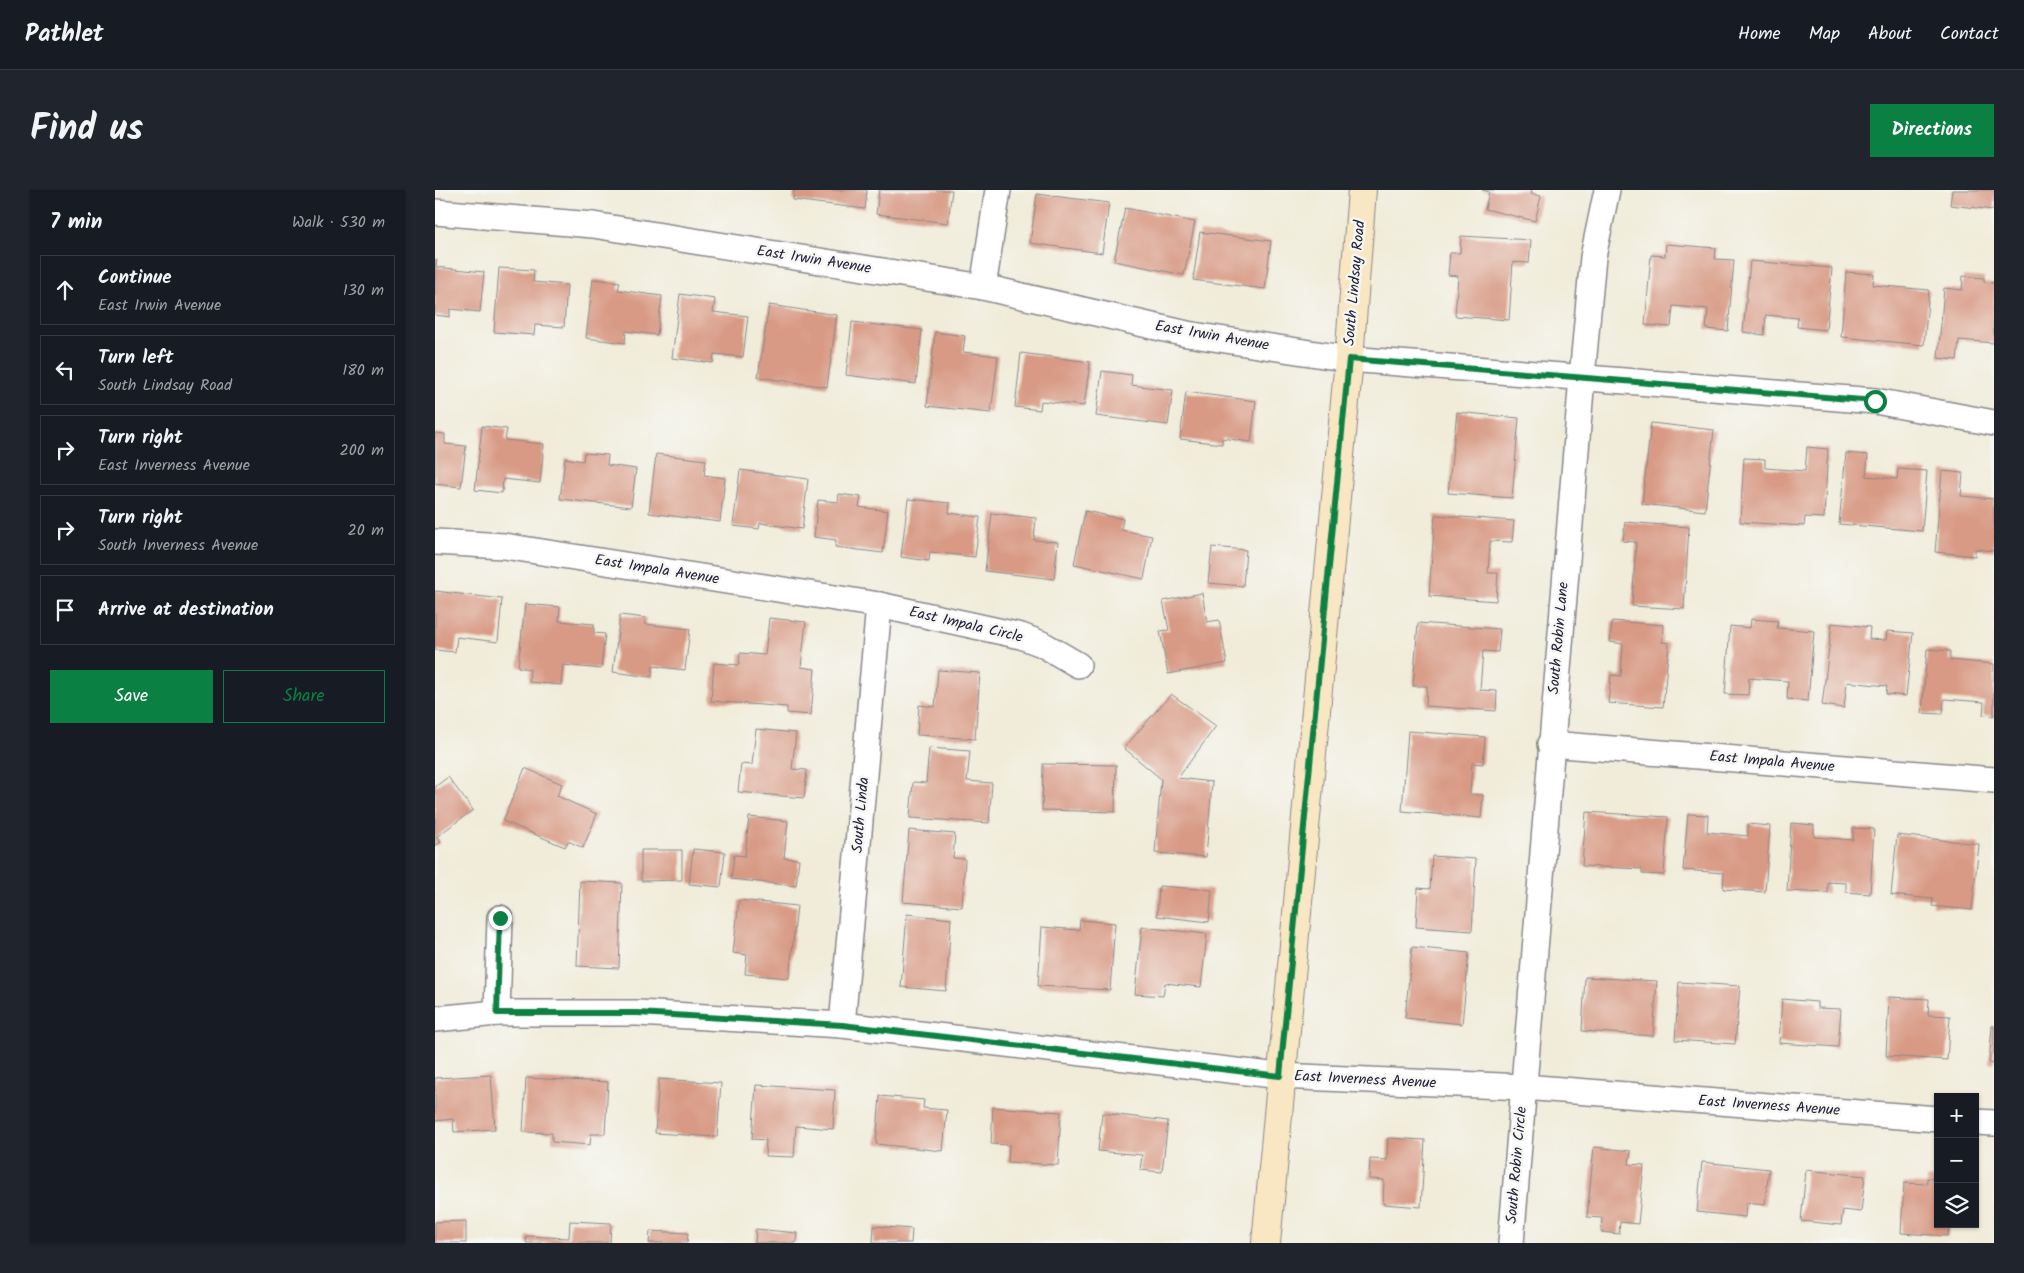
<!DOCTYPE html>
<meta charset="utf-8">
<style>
body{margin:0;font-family:Kalam,sans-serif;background:#20242c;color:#f1f3f6}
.controls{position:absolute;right:15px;bottom:15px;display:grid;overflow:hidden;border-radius:0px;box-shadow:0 1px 4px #0004}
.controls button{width:45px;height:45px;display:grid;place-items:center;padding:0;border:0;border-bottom:1px solid #363941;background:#171b24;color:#f1f3f6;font:25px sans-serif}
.stop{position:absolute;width:15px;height:15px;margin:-11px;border:4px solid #0b8043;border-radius:50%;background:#fff}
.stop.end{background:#0b8043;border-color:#fff;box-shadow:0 1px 5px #0008}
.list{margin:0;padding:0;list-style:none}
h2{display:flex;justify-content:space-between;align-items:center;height:65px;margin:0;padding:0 20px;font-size:21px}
h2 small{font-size:16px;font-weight:400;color:#9ea1a6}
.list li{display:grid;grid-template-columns:32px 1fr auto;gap:15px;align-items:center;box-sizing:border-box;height:70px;margin:0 10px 10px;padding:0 10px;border:1px solid #363941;border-radius:0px}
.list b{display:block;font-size:19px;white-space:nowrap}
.list p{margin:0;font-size:16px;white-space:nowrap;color:#9ea1a6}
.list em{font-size:16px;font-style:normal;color:#9ea1a6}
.actions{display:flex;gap:10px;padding:15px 20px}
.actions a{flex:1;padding:11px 0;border:1px solid #0b8043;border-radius:0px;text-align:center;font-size:18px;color:#0b8043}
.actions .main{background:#0b8043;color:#fff}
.icon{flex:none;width:28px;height:28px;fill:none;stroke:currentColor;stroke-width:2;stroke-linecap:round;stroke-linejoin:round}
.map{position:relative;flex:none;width:1559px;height:1053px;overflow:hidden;border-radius:0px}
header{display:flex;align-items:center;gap:30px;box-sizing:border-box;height:70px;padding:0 25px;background:#171b24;border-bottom:1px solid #363941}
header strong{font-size:24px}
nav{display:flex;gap:28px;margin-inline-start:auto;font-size:18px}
.intro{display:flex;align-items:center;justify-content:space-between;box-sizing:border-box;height:120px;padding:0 30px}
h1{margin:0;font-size:35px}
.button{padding:12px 22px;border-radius:0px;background:#0b8043;color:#fff;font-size:18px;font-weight:700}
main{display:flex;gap:30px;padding:0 30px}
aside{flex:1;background:#171b24;border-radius:0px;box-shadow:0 1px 4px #0004}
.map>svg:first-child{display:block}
</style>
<header>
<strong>Pathlet</strong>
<nav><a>Home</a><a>Map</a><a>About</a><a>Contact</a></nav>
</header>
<div class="intro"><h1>Find us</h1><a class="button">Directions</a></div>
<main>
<aside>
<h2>7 min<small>Walk · 530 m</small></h2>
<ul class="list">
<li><svg class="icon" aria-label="ahead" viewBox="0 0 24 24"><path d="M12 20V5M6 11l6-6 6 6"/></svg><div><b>Continue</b><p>East Irwin Avenue</p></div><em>130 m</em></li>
<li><svg class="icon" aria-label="left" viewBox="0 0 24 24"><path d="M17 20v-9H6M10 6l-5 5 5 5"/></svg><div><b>Turn left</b><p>South Lindsay Road</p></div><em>180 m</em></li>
<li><svg class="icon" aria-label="right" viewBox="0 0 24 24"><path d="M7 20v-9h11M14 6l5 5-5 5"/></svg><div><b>Turn right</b><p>East Inverness Avenue</p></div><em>200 m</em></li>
<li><svg class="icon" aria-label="right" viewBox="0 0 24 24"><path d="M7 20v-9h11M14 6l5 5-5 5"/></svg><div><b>Turn right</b><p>South Inverness Avenue</p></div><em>20 m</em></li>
<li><svg class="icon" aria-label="arrive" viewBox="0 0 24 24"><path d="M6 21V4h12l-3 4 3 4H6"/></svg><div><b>Arrive at destination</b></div></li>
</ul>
<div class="actions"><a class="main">Save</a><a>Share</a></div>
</aside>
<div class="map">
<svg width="1559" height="1053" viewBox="0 0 1559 1053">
<rect width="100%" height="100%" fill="#f6f6f2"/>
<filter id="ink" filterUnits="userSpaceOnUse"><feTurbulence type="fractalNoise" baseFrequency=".02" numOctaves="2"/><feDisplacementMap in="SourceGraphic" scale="10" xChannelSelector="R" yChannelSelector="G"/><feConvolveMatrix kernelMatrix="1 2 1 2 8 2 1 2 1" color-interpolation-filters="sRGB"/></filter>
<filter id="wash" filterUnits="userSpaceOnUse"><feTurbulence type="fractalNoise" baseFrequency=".0096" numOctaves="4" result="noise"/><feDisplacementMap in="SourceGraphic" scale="20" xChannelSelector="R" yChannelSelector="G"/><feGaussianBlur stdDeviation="1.12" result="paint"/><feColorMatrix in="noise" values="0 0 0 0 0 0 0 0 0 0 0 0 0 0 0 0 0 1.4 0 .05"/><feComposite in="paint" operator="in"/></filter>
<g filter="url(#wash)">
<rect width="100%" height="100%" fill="#f0ecd9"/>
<g id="blocks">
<g fill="#d89a84">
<polygon points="359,0 432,0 430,19 358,10"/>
<polygon points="444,0 517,0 513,33 441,24"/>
<polygon points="1047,0 1097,0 1096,4 1106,6 1100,31 1050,19 1054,2"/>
<polygon points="1517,0 1559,0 1559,20 1515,15"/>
<polygon points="602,4 674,13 667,63 595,53"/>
<polygon points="690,18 760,32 749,85 679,71"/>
<polygon points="765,42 836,51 830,99 758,90"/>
<polygon points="1026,46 1096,50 1094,73 1078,72 1074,130 1020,126 1023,86 1013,85 1015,63 1025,63"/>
<polygon points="1231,54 1281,58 1280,69 1299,70 1293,141 1271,139 1273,119 1238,116 1236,137 1210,135 1216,65 1230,66"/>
<polygon points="0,70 2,70 1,77 49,82 45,122 15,119 15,127 0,125"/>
<polygon points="1315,71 1397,78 1391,140 1362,137 1363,128 1331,125 1329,145 1308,142"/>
<polygon points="64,78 99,80 98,92 132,95 129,137 100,135 99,145 59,142"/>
<polygon points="1411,82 1439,84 1438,95 1494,100 1489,155 1406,147"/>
<polygon points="1528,86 1549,88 1549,92 1559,93 1559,153 1524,150 1522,170 1503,168 1509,98 1527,100"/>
<polygon points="158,89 185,92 183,100 227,106 222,145 191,141 190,153 151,148"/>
<polygon points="245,104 280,109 278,122 313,126 308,167 279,164 278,173 237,168"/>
<polygon points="334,115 402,125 392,197 323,187"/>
<polygon points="417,132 487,140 481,194 411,185"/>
<polygon points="500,142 530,146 528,162 563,166 556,223 492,216"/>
<polygon points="586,163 655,172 649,216 606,211 605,220 580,217"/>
<polygon points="667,181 697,185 696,195 738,200 733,235 661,226"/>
<polygon points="751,202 821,211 816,252 787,248 787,254 745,249"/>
<polygon points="1022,222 1084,228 1077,308 1013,303"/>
<polygon points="1216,233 1279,240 1270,321 1207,314"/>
<polygon points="47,236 72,239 70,250 109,254 105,293 68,289 67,303 40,300"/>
<polygon points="0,243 10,244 10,254 31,256 26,297 0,294"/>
<polygon points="1372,257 1393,259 1389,328 1370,327 1369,336 1305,332 1309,268 1330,269 1330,278 1370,281"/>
<polygon points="149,263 173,265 172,275 201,279 196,317 125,309 130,268 148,271"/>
<polygon points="1411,263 1433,265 1431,286 1462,289 1463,279 1492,281 1487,341 1404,334"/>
<polygon points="221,264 271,270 269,285 290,288 285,332 214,323"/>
<polygon points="305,280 373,289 367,339 325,333 324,339 298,336"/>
<polygon points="1507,281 1528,283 1526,306 1559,309 1559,361 1540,359 1540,366 1500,362"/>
<polygon points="404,304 426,307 424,317 453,321 448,363 400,357 401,350 379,347 383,310 403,312"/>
<polygon points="473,309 515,313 514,323 545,327 540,367 495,362 494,371 466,367"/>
<polygon points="650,321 688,329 686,340 717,346 709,389 639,374"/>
<polygon points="557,323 601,328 599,350 623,352 619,389 550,381"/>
<polygon points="1000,325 1079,331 1077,352 1055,351 1053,383 1063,383 1061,411 994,406"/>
<polygon points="1190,332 1254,337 1249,419 1197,416 1201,352 1188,351"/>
<polygon points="777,357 811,360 808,396 773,393"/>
<polygon points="0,401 67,409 63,452 22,447 20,462 0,460"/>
<polygon points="767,403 772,432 784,430 792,473 733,484 725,441 734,440 728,411"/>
<polygon points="90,414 125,417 124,431 159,434 159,443 170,444 166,479 128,475 126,495 94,492 95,479 83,477"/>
<polygon points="185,425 211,428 210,434 255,439 250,480 218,476 217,487 178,482"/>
<polygon points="334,428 371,432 366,477 380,479 376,525 352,523 352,517 276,511 279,473 304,475 305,463 330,465"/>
<polygon points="1316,429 1343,431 1342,438 1379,441 1373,511 1352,509 1353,491 1314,488 1313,505 1290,504 1295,436 1315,438"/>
<polygon points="1177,431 1228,435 1227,452 1234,453 1228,517 1173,513 1176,485 1186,486 1188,454 1175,452"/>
<polygon points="983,433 1065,439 1063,462 1048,461 1045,500 1062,501 1061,521 991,516 992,496 978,496"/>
<polygon points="1397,433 1435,437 1434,449 1451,450 1452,441 1478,443 1471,506 1451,504 1452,496 1412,492 1409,518 1387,515"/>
<polygon points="1492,459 1515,461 1515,470 1559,474 1559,526 1548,525 1549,512 1509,509 1508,524 1487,523"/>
<polygon points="503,480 545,483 540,549 482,545 484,515 500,517"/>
<polygon points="736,504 781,536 743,588 777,592 771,667 720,663 726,589 689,558"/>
<polygon points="321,539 361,543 357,579 372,580 369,608 303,602 306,574 317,575"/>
<polygon points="973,541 1050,547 1048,574 1037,573 1035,604 1048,605 1046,628 967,621"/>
<polygon points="494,558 535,561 532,591 557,593 554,633 475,628 478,592 491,593"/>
<polygon points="608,574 681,575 680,622 607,620"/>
<polygon points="90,578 127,594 122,606 162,624 148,658 133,651 130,657 68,631"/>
<polygon points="13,587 38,620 1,647 6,652 0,656 0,597"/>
<polygon points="1151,622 1233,627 1229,685 1207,684 1207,679 1147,676"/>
<polygon points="1253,624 1273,625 1272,642 1313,646 1313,634 1335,636 1330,702 1288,699 1289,683 1248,680"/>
<polygon points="314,627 353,631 349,668 364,669 361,696 296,689 299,665 310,666"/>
<polygon points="1356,633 1379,635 1379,647 1418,650 1418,638 1439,639 1435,704 1411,702 1411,693 1393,692 1393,703 1352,701"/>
<polygon points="474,640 520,644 518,668 530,669 527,717 468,712"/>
<polygon points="1462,645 1544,654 1537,720 1497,716 1498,709 1456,705"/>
<polygon points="258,659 290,662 286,697 254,694"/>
<polygon points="206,660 247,660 247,690 206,691"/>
<polygon points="997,666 1041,669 1037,741 981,737 983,698 995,699"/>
<polygon points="145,691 187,693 184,778 142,776"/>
<polygon points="724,696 777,700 774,732 722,726"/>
<polygon points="304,710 362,716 354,788 310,784 312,765 298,763"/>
<polygon points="472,724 516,729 511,801 466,797"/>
<polygon points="645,730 680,733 675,800 603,796 607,737 644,740"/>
<polygon points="707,737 772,744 766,797 730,793 728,806 700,804"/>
<polygon points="977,757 1034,763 1027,834 970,828"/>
<polygon points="1150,787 1222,791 1218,846 1147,841"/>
<polygon points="1244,792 1305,796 1300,854 1240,850"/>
<polygon points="1454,807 1494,809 1493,825 1515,826 1512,870 1451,866"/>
<polygon points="1347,809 1382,812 1382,818 1406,819 1403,857 1344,853"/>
<polygon points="1557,836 1559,836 1559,874 1554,873"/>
<polygon points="56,885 60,939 19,942 18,929 0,931 0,888"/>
<polygon points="91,888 173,892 170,944 156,944 155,955 117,952 117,943 88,942"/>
<polygon points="224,889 286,893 282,947 220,943"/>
<polygon points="321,895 400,900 398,939 361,936 359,967 330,966 331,950 317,949"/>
<polygon points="445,906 489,910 488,918 512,920 508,961 441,954"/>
<polygon points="558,917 626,922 623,975 573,972 574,955 556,954"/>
<polygon points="667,923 733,931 727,982 705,980 707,965 663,961"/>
<polygon points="953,948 990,950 986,1017 948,1014 949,990 934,989 935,969 952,970"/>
<polygon points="1159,957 1196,961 1194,974 1209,975 1203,1034 1185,1032 1184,1044 1166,1042 1167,1028 1152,1027"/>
<polygon points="1267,972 1334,979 1330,1015 1311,1013 1310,1027 1262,1022"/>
<polygon points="1371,980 1430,986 1426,1022 1408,1020 1406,1035 1366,1031"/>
<polygon points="1492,988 1503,989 1503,1034 1514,1034 1513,1046 1466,1043 1469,993 1492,994"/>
<polygon points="31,1031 31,1053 0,1053 0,1032"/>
<polygon points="135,1031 176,1033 175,1053 91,1053 92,1046 134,1048"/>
<polygon points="439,1036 477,1039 476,1053 438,1053"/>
<polygon points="321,1039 362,1043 361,1053 320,1053"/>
<polygon points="215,1041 253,1043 252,1053 214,1053"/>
</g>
</g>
</g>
<g filter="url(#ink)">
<use href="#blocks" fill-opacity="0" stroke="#89878a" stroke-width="1"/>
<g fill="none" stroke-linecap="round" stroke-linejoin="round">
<defs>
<g id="street">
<polyline points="0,22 158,35 548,97 752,144 914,169 1440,211 1559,233"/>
<polyline points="548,97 563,0"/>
<polyline points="0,352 69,356 444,415 586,446 607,454 643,475"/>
<polyline points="1115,554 1559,590"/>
<polyline points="62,823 65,728"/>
<polyline points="0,829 62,823 203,823 407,835 845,886 1088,897 1503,929"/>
<polyline points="407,835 444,415"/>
<polyline points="1540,932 1559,933"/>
<polyline points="1076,1053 1147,187 1158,67 1172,0"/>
</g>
<polyline id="secondary" points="831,1053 914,169 927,0"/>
</defs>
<use href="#street" stroke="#89878a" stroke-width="28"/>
<use href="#secondary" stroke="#89878a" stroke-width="30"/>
<use href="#street" stroke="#fff" stroke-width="25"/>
<use href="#secondary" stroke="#f9e7c3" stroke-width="28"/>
</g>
</g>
<g fill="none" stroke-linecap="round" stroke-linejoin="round" filter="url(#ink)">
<polyline stroke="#0b8043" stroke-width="6" points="65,728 62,823 203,823 407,835 845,886 914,169 1440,211"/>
</g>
<g text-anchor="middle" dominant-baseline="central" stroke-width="5" stroke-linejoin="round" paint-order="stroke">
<g font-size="15" fill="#22223b" stroke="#f6f6f2">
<text transform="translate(379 70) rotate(9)">East Irwin Avenue</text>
<text transform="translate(920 93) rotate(-85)">South Lindsay Road</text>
<text transform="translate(777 146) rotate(10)">East Irwin Avenue</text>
<text transform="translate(222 380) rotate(9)">East Impala Avenue</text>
<text transform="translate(531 435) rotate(13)">East Impala Circle</text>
<text transform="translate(1124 448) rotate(-85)">South Robin Lane</text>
<text transform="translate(1337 572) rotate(5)">East Impala Avenue</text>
<text transform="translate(426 625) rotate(-85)">South Linda</text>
<text transform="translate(930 890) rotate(3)">East Inverness Avenue</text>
<text transform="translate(1334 916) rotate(4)">East Inverness Avenue</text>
<text transform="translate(1082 975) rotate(-85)">South Robin Circle</text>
</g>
</g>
</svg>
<div class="controls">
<button>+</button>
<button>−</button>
<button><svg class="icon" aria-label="layers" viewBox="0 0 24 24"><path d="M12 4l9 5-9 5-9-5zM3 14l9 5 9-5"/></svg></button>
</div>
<div class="stop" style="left:1440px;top:211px"></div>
<div class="stop end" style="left:65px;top:728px"></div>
</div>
</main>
